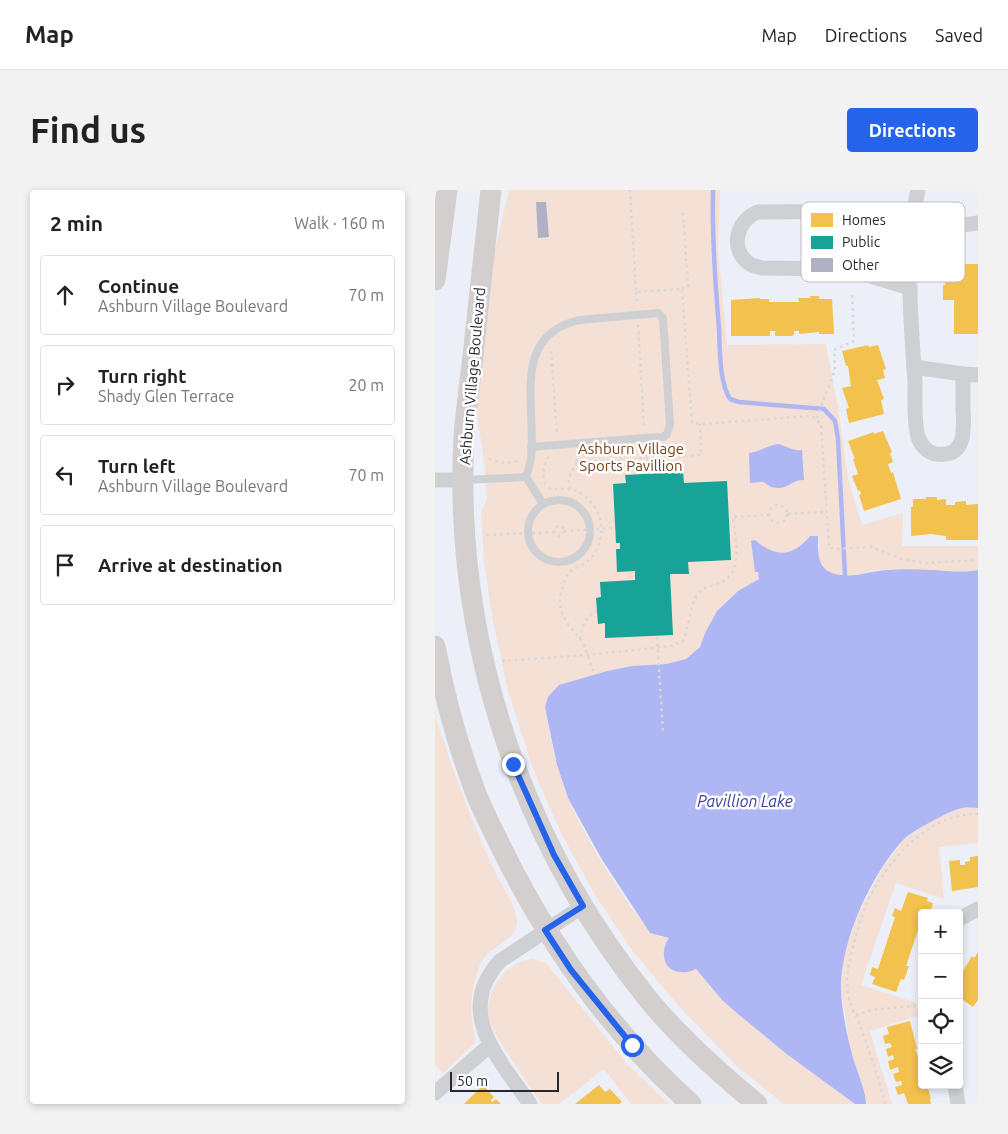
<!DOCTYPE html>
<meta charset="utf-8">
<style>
body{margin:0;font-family:Ubuntu,sans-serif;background:#f2f2f2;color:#222}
.controls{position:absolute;right:15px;bottom:15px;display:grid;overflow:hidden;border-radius:5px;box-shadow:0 2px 8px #0003}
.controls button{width:45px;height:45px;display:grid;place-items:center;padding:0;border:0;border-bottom:1px solid #e0e0e0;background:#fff;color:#222;font:25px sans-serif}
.scale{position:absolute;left:15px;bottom:12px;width:109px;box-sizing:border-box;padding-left:5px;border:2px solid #26282f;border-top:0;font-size:14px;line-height:18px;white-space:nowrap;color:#26282f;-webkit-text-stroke:4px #fff;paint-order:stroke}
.stop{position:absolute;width:15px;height:15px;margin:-11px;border:4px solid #2563eb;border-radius:50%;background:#fff}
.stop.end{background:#2563eb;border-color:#fff;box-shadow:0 1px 5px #0008}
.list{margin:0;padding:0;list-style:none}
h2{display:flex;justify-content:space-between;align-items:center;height:65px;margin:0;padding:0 20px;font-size:21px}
h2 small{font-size:16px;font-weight:400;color:#767676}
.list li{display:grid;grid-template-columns:32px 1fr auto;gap:15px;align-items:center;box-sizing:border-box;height:80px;margin:0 10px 10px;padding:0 10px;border:1px solid #e0e0e0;border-radius:5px}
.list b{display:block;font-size:19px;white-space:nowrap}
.list p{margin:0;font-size:16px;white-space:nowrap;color:#767676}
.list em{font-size:16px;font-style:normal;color:#767676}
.icon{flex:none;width:28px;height:28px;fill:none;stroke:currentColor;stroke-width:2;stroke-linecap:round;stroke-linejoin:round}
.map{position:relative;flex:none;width:543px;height:914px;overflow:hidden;border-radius:5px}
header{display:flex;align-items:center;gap:30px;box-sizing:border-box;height:70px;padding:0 25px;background:#fff;border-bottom:1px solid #e0e0e0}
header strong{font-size:24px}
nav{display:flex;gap:28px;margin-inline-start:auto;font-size:18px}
.intro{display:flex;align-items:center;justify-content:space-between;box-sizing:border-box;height:120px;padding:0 30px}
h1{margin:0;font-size:35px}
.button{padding:12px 22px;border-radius:5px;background:#2563eb;color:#fff;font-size:18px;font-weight:700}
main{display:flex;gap:30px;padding:0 30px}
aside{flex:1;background:#fff;border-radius:5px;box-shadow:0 2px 8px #0003}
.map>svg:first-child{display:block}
</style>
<header>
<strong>Map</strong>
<nav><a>Map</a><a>Directions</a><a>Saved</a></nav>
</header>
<div class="intro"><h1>Find us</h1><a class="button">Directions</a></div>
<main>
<aside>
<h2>2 min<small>Walk · 160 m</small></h2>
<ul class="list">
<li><svg class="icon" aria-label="ahead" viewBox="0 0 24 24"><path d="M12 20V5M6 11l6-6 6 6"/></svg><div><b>Continue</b><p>Ashburn Village Boulevard</p></div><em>70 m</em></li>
<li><svg class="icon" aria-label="right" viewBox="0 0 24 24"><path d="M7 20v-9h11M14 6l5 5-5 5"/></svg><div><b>Turn right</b><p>Shady Glen Terrace</p></div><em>20 m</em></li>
<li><svg class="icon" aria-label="left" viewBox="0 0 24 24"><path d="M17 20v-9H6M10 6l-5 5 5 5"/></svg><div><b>Turn left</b><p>Ashburn Village Boulevard</p></div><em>70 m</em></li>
<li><svg class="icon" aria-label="arrive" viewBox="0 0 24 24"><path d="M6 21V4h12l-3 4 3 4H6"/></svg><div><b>Arrive at destination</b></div></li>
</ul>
</aside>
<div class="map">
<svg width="543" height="914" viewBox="0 0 543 914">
<rect width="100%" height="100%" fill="#edeff8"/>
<g fill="#f4e0d5">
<path d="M74,0H285L283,59L292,155L391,154L404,223L413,288L427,335L468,323L467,356H543V380C510,386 476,376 442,380C426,383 405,392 390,379C382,372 384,356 383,346H375C365,359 350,368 333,361C327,358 322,354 316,351L320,381L323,382L324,389L303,401L282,421L270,443L265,457L251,469L231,474L197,476L172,481L152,487L110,517C115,547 121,577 132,606C143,634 198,731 223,746C226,747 230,747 234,748L287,810L353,865L420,914H349L305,879L248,821L196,759L160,705L125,641L98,579L74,504L58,432L49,372L46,323L52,309L48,263L40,215L56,77Z"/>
<path d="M0,526C19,583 38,638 65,691C71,702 83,721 82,733C81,749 58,756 49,768C41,779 36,805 36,819C36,830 40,841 40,853L8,883L0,874Z"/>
<polygon points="527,618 543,618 543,653 504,657 509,709 461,693 426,795 479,812 484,825 435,841 457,914 431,914 415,856 406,800 408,767 422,727 435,701 450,674 469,649 498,630"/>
<path d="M97,769L111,773L192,874L234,914H196L169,879L124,914H107C96,897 54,841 53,824C52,812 57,798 65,788C73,777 84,771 97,769Z"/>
</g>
<g fill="#aeb7f4">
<path d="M343,254C352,256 357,261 367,260L369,290C357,290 354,298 343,298C335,298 334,295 328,292C325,291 319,293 315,293L314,263C325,262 331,256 343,254Z"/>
<path d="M375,346H383C383,356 382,372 390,379C400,387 416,386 427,384C450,378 474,379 497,380C512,381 528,383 543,380V618C538,618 533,617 528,618C515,620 477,641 468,650C436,685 405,752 406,799C407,824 413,851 420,874C424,886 431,903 431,914H420L353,865L303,824L287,810L261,779C256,781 251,783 245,782C227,781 225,760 234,748L215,743L166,668L133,608L122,575L114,537L110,517L113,507L124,495L172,481L197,476L231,474L251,469L265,457L270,443L282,421L303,401L324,389L323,382H320L316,351L320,350C340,368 358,367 375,346Z"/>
</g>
<g fill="#f2c14e">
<polygon points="516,74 543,74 543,144 519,144 519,110 508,110 508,95 510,95 510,90 508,90 508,76 516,76"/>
<polygon points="375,106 384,106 384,109 397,109 399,144 384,144 384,142 364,144 364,141 359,141 359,145 356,146 340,146 340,141 335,141 335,146 296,146 296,110 325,108 325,109 334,109 334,112 364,112 363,108 375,108"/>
<polygon points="433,155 434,157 443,155 451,179 448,180 450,188 442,190 449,209 446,210 449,224 414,233 411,219 414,218 407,198 416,196 413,176 411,176 407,161"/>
<polygon points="448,241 457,262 455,263 458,272 453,274 456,283 458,282 466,309 429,321 424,305 426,304 425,300 423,301 417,286 423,284 418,269 420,269 413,251 439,242 439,244"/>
<polygon points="491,307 502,307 502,310 511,309 511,315 520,315 520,312 531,311 531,315 543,314 543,350 511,350 511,346 496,344 476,346 476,317 478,317 478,309 491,309"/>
<polygon points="543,666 543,697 517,701 514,671 525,670 525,675 530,675 530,672 535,671 535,667"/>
<polygon points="473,702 493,708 492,711 498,713 495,723 487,723 487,738 484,737 471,776 474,776 469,790 466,789 461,802 437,794 440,787 435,785 437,777 443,779 460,727 457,726 460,718 466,721"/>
<polygon points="543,762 543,810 538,817 524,807 524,788 537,766 539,768"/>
<polygon points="475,831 482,859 480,859 487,876 487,895 492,895 496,909 495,909 496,914 473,914 469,903 463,905 460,897 467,895 466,891 461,892 458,884 464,882 463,877 455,880 453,871 459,869 458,865 453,867 451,859 457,857 455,853 450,854 448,846 454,844 452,837"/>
<polygon points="48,895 59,907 56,910 57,912 61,909 66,914 29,914"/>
<polygon points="164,895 170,902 175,899 187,912 184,914 140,914"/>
</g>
<polygon fill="#17a398" points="248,282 249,293 292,291 296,370 253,372 254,384 235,384 238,445 170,448 170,433 163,434 161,408 166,407 165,392 200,390 200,381 182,382 181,359 185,359 185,353 181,353 178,294 191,293 190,285"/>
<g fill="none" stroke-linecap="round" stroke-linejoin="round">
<path stroke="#aeb7f4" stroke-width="4.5" d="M278,0C277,46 280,92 284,138C285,159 284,192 295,209L304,212L389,219L400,231L403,249L410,385"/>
</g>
<polygon fill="#afb1c5" points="101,12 111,12 114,47 103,48"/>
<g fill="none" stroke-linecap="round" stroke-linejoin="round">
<g stroke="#d7d7da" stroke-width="2.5" stroke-dasharray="2.5 4" stroke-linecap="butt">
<polyline points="195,0 201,102 247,99 257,232 265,234 377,226 386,234 394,357 399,359 436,357 467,369 489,373 543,370"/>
<polyline points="247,99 253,97 248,21"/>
<polyline points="201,102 202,115"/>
<polyline points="203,135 209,237"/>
<polyline points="116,161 122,245"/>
<polyline points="382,228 400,180 399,160 419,151 417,103"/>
<polyline points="211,257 212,281"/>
<polyline points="141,263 142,272 266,265 265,234"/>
<path d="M114,267C108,273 105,293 115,298C120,300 128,298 134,299C149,301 161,315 165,329C169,343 164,361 153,371C148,375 141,377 136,381C130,386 126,400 125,409C124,427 135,436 145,449C152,460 155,472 159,484"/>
<polyline points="54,269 69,273 86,271"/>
<path d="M135,299C132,288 136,282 142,273"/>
<circle cx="343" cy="324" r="9"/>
<polyline points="353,324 392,322"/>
<circle cx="124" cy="341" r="5"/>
<polyline points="129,341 179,338"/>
<polyline points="52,345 119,342"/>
<polyline points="222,447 228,543"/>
<path d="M145,449C147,437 150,426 162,421"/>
<path d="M67,471L153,465L236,456L248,451C255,436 253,418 263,404C268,396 279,396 287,392C309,381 300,347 298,327L334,325"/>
<polyline points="421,825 436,820 487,815"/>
<path d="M450,914C444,887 434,861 425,835C421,825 414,813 413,803C410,785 415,768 420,750C424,735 428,719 436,704C456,667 497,622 543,624"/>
</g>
<g stroke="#cfd0d3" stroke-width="8">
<polyline points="91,287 108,314"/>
<path d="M31,290L91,287C93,281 95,275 96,268C102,218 74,145 145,130L223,123L228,128L235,234L232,244L228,247L210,248L96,257"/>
<circle cx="124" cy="341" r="31"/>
</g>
<g stroke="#cfd0d3" stroke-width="15">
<path d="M483,0C469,62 476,130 480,193C480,208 479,234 483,247C486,255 492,263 501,264C532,268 529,239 528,218C528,207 528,196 528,184"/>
<path d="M475,98L413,79L327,78C323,77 318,76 315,74C294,60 301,30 323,22L437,21L478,24L528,35L543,33"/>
<polyline points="479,177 528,184 543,185"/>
<polyline points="0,290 29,290"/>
<polyline points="524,729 543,719"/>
<polyline points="520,895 523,914"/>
<polyline points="0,903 55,855"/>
<path d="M95,914C65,870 18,822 65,771L148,716"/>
</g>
<g stroke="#d3cfcf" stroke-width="21">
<path d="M56,0C50,55 44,110 38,166C35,192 31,219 29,246C18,450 85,650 213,809C245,848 283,882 322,914"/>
<polyline points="0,90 12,0"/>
<path d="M0,456C9,504 22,553 39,598C46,618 57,638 66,657C113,753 176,842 256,914"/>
</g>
</g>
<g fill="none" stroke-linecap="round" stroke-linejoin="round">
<polyline stroke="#2563eb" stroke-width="6" points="78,574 119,665 148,716 110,740 136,780 197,855"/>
</g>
<g text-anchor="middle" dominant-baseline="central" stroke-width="5" stroke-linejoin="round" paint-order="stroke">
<g font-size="15" fill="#26282f" stroke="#fff">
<text transform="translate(37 186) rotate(-85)">Ashburn Village Boulevard</text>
</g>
<g font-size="15" fill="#764216" stroke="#fff">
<text x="196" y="258">Ashburn Village<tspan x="196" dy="17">Sports Pavillion</tspan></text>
</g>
<g font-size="16" font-style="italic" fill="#3a3d9d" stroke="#fff">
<text x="310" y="611">Pavillion Lake</text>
</g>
</g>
<rect x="366" y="12" width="164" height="80" rx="8" fill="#fff" stroke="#bebec1" stroke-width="1"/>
<rect x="376" y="23" width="22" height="14" fill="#f2c14e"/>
<rect x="376" y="46" width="22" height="13" fill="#17a398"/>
<rect x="376" y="68" width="22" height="14" fill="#afb1c5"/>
<g font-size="14" fill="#26282f">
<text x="407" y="35">Homes</text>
<text x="407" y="57">Public</text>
<text x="407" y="80">Other</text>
</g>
</svg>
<div class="controls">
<button>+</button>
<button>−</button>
<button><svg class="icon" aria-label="locate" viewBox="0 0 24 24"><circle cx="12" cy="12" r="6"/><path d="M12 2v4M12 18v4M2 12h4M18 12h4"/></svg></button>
<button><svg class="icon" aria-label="layers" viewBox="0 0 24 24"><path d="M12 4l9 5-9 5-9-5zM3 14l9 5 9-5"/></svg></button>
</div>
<div class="scale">50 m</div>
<div class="stop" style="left:197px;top:855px"></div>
<div class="stop end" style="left:78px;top:574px"></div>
</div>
</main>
